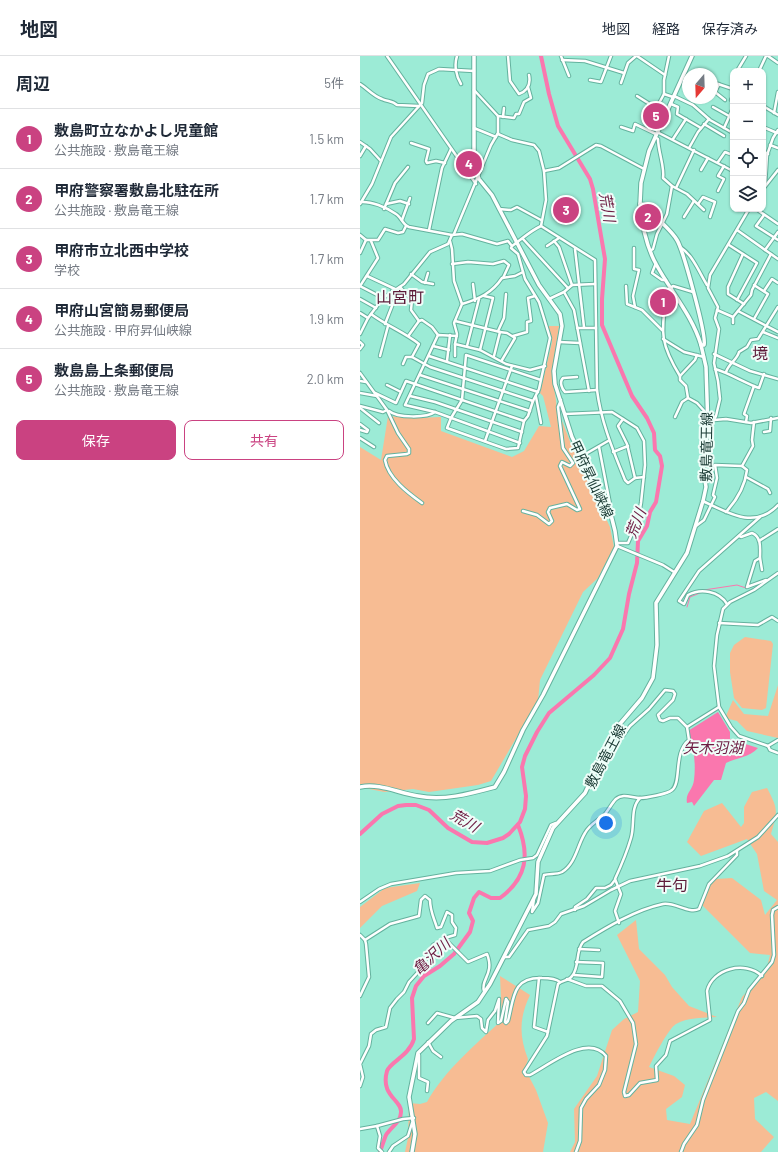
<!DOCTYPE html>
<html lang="ja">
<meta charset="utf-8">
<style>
body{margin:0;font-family:Barlow,"Noto Sans JP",sans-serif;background:#f2f2f3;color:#1f2937}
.controls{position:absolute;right:12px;top:12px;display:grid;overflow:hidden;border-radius:8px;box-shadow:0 1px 3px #0004}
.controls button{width:36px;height:36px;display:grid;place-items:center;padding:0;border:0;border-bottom:1px solid #e0e1e3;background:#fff;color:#1f2937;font:20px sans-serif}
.compass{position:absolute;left:322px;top:12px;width:36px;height:36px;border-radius:50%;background:#fff;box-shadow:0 1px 3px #0004;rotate:199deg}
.you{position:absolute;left:246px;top:767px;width:14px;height:14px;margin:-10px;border:3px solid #fff;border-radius:50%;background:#1a73e8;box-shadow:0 0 0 6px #1a73e833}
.badge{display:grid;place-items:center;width:26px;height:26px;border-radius:50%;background:#ca4281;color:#fff;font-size:13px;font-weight:700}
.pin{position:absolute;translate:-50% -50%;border:2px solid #fff;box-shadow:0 1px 4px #0006}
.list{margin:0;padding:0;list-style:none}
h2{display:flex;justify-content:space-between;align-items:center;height:52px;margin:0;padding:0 16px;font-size:17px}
h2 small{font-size:13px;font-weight:400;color:#747a83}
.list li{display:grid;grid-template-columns:26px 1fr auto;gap:12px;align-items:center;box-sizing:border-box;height:60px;padding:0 16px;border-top:1px solid #e0e1e3}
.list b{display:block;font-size:15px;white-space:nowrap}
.list p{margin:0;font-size:13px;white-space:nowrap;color:#747a83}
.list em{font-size:13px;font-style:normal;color:#747a83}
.actions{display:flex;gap:8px;padding:12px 16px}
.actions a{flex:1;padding:9px 0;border:1px solid #ca4281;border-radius:8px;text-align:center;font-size:14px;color:#ca4281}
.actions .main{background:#ca4281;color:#fff}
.icon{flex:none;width:22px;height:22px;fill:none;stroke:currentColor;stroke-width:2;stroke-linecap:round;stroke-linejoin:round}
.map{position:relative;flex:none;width:418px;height:1096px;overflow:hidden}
header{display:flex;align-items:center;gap:24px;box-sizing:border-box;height:56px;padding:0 20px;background:#fff;border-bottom:1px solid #e0e1e3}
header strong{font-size:19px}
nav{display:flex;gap:22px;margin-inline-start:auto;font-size:14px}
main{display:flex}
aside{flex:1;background:#fff}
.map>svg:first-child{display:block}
</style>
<header>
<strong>地図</strong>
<nav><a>地図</a><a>経路</a><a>保存済み</a></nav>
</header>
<main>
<aside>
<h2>周辺<small>5件</small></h2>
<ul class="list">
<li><span class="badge">1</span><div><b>敷島町立なかよし児童館</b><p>公共施設 · 敷島竜王線</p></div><em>1.5 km</em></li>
<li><span class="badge">2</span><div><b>甲府警察署敷島北駐在所</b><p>公共施設 · 敷島竜王線</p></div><em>1.7 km</em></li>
<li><span class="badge">3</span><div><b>甲府市立北西中学校</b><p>学校</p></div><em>1.7 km</em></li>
<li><span class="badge">4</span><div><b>甲府山宮簡易郵便局</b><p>公共施設 · 甲府昇仙峡線</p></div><em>1.9 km</em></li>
<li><span class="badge">5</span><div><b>敷島島上条郵便局</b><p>公共施設 · 敷島竜王線</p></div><em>2.0 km</em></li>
</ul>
<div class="actions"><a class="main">保存</a><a>共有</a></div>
</aside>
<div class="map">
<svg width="418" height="1096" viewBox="0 0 418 1096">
<rect width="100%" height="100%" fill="#9cebd6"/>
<g fill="#f7bc93">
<polygon points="188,270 199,270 192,317 197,352 211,388 250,471 254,491 238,522 223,536 180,624 178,645 131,725 118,729 69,736 53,733 24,736 0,731 0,391 21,404 28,360 56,362 81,361 81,375 152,401 164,395 179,370 191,371 183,340 180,337 192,286"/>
<polygon points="385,581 411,585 413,588 406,652 402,654 382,652 374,642 370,616 370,597 374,589"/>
<polygon points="418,629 418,682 387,675 377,665 365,662 373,644 384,658 408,660"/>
<path d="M407,732C418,753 418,754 411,778L418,786V1045L406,1036L394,1042L395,1063L414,1081L401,1096H210L215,1086L214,1053L237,1020L252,974L264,963L278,956L280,925L257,879L276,864L279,893L305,919L312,931L329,950L357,961C345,962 328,961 316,968C308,973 294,1001 289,1011L314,1020L325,1029L322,1041L306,1053L307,1064L330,1068L382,941L406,915L410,899L390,897L340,847L348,831L356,823L372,822L401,844L405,859L417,844L404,835L397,798L387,783L341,800L327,786L344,755L362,747L381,771L384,767V751L392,736Z"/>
<polygon points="60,827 57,835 22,850 0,872 0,851 25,832"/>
<path d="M140,920L170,939C159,962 159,980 168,1003L165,1013L176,1034L188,1067L183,1096H45L48,1082L49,1047L60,1048L67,1046C85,1014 115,989 142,964Z"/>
</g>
<path fill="#fa77ae" d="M358,656L370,676V683L398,692C390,701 376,702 366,707L361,724H354L334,750L332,746L327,747C325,737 333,734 334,724C336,708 334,690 328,675Z"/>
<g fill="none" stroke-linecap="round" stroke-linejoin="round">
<g stroke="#fa77ae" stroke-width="1">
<polyline points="344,534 377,529 386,532"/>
<polyline points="327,551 330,541 340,537"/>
</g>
<g stroke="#fa77ae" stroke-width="4">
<polyline points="0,778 22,758 38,750 46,749 56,749 69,754 88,772 112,786 127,787 143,782 149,778 160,766 165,753 166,740 162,711 165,700 177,676 189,657 234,619 250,602 263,573 269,538 277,507 278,485 287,470 290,456 296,446 302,410 300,400 295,394 294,377 287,362 272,340 242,269 242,243 245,203 233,133 230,123 198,70 189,38 181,0"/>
<path d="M20,1096C22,1090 24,1084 26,1079C31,1071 41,1066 41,1056C42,1044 20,1040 27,1015C30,1006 49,1000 54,983L52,942L56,930L64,920L80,910L94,898L110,876L113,865L109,857L114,842L119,836L131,842H140C167,822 170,799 158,769"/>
</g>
<defs>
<g id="minor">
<polyline points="27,0 116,128"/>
<path d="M97,0C94,9 96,20 101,28"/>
<path d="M148,0L150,25L159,38C167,35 171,29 169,19"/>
<polyline points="201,0 209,20"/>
<polyline points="277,0 305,19"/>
<polyline points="408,0 418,7"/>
<polyline points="202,4 225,5 264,17"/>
<polyline points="377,15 386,0"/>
<polyline points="399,15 406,0"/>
<polyline points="230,24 241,26 251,0"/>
<polyline points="352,26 373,33"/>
<polyline points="261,27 268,7 276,0"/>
<path d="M0,28C8,33 13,40 22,43C28,46 32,44 37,49L59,50"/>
<polyline points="359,28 355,36 365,44"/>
<polyline points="114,34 138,60 154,62 156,58 159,58 164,46 171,42 168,31"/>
<polyline points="304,38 313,41"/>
<polyline points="277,40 296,52"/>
<polyline points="314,40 333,49 350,64 373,77"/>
<polyline points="373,40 371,44 373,45"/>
<polyline points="311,48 318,51 317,58 341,72"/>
<polyline points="403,50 418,59"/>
<polyline points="353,51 369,60"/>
<polyline points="414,57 418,36"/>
<polyline points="143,61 144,52"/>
<polyline points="344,68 364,80"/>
<polyline points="261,71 273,75 275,68 296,78"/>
<polyline points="403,71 417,77"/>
<polyline points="114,72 136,81"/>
<polyline points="364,72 373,52"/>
<polyline points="289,73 297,51 304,38 304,24 309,0"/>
<polyline points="297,76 373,115"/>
<polyline points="138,78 152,84 174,89 179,95 184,115 186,144 181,170"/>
<polyline points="313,83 326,63"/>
<polyline points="0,86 10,93 21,105"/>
<polyline points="51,87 69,93 66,105 67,107 76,105 85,107"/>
<polyline points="410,89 418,92"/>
<polyline points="329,92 338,76 349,63"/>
<polyline points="403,95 408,98"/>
<polyline points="0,100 6,90"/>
<polyline points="358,106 365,96 370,98"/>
<polyline points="341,114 348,102"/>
<polyline points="184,115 199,112 236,89 241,90 284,113"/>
<polyline points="312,130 327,138 344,154"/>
<polyline points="405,130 407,99 413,82 418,74"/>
<polyline points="316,132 334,94"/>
<polyline points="403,133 418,114"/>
<polyline points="358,135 364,123 358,120 364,110"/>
<path d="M0,146C11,145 26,151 36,158C41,161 43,169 49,171L92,179L102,178L137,188L148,185L152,190"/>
<polyline points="0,148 12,128 31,81 62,47 64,29 68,18 79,13 114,15"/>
<polyline points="26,148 40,145 49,148"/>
<polyline points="338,148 343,141 355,146 350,161"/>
<polyline points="24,153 35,127 48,111"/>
<polyline points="139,153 151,154 157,151 181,164"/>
<polyline points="396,153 418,168"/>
<polyline points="404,159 396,170 418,184"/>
<polyline points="324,161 334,145"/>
<polyline points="42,164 50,142"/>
<polyline points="69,174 82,112 91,93"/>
<polyline points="377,174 418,203"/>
<polyline points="94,178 131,89 138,77 138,60"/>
<polyline points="0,179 6,184"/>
<polyline points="163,183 208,232"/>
<polyline points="90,185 92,193 94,225 102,248"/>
<polyline points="194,185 199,191 212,229"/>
<polyline points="369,189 383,198 368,231 368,238 384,248"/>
<polyline points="187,190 199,182"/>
<path d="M320,191C333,199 339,216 347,229"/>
<polyline points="274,192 274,213 279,214 273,240 275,251"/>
<polyline points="215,193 224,271"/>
<polyline points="405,194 418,176"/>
<path d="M290,195L293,193L297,178L307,158L312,130L303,122C305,112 298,95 298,83L295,81"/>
<polyline points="0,197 6,184 18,184 25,173 38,177 43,176 46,170"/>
<polyline points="296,207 292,217 302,224 306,224"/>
<polyline points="92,208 108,206 133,208 144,205 149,209 143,222"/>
<path d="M163,216L155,220L142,222C132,237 119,243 102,248L94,267L97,278L95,288L120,294L146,308L170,314L185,310"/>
<polyline points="51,218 62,226 73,228"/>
<polyline points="7,220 35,233"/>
<polyline points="65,227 68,217"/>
<polyline points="113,228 115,245"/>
<polyline points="0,230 18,202 11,185"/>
<polyline points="0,230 23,242"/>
<polyline points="266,230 267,248 282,254 302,274"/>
<polyline points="40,231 52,244 51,254 59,265"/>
<polyline points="404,235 412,223 418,227"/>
<polyline points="204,236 214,254 229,335"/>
<polyline points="0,243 16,252"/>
<polyline points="189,243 204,236 212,229 235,228"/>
<polyline points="377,244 397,207 383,198"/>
<polyline points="357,254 373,261 391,239 392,234 411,198"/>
<polyline points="378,255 418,276"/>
<polyline points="0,257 8,262"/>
<path d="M11,258C27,270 44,276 59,288L52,301"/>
<polyline points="394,263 408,238 394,229"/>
<polyline points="95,265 140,276 134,300"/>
<polyline points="373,267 373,261"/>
<polyline points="25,268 34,245 32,235"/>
<polyline points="217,272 236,272"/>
<polyline points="138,275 144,262 146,238"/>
<polyline points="140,276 147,277 155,282 142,304"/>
<polyline points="403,276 418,282"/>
<polyline points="0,278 8,262 23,242 44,228 70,196 88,188 92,179"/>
<polyline points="49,279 59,265 62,264 72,271 78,279"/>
<polyline points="97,280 78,279 45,349 75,356 160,387"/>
<polyline points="153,280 167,276 167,266 171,265 168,242 175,240"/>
<polyline points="303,283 324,296 344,301"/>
<polyline points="0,286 3,289 0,293"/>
<polyline points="199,286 220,287"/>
<polyline points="73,290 89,294"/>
<polyline points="107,290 119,243"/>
<polyline points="120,294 133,242 124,240"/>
<polyline points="354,298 390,315 418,323"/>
<polyline points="337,299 335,304 320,320 320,324 326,330 328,342 337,347 347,358"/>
<polyline points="20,300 28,270"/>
<polyline points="69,300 178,336"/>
<polyline points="95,300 95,288"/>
<polyline points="87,305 90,279"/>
<polyline points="43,308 46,301 52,301 70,311 173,345"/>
<path d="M355,313C367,316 385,327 399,332L404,318"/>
<path d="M366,316C369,307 377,304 379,296L387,291L391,284L398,283L418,251"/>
<path d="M0,317L27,354L38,377L49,393V397L47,398L27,400L25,404C28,422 48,437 62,447"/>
<polyline points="60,319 170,355"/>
<path d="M320,320C298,284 302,275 307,235L313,230L333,236"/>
<path d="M217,321L203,322C199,326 202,333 205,336L237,334"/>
<path d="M181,324L106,299L102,344L91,362L87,372L146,393L158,392L164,365L168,360L173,345L179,333L190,282L179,246L165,223L158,198L151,192L152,190C162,183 170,175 181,170L235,204L237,334C241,366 253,394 265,424L268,427L275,422L284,421"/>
<polyline points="0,325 6,326"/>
<polyline points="27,329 41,336"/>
<polyline points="0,337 17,340"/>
<polyline points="15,337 36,347 46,325 164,365"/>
<polyline points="50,340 75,346 162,376"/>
<polyline points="176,341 181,367"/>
<polyline points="0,350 23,356 27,354"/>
<polyline points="0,352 19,367"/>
<path d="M29,355C37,362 67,362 75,356"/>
<polyline points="205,358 252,356 277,372 284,385 285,409 281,447 278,464 268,487 257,487"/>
<polyline points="315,361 322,346 328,342"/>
<polyline points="263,363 258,370 267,388 275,422"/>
<polyline points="354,364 366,363 391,367 418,362"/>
<polyline points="386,366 387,360 384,358 394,330"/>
<polyline points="0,368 8,374 7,376 0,374"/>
<polyline points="348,373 356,360 360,343 358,325 354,307 359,273 355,262 358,251 348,232 350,219 389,153"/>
<polyline points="404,376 410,375 411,362"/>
<polyline points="0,382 14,391"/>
<polyline points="125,385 152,310"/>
<polyline points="239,391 250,448 246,450"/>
<polyline points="253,396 268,390"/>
<polyline points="222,400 248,385"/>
<polyline points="386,421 408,433 410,437"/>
<path d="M343,445C368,457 395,474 418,449"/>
<polyline points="163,455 177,459 189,468 192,465 188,456 190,452 207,448 217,454 220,453 200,410 202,406 210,410 213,407 203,392 198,351 201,344"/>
<path d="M366,456C377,444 385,430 387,414L382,410L393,390L392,384L394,366"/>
<polyline points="336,470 344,464 355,441 353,439 357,422 355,409 382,410"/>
<path d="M379,480L381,481L392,477C402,481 400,493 400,502L395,505L387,531L406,524"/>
<polyline points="399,485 418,473"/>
<polyline points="257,490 303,509 314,516"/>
<polyline points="400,502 402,514"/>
<polyline points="418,517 394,534 370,546 363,553 357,579 354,610 359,651 371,671 379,680 408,690 410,694 418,697"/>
<path d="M367,548C359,535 341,532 328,539L324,548L319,545L339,515L400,461"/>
<polyline points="359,567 398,569 412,561 418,565"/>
<polyline points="327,671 359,651"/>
<polyline points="408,690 418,684"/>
<path d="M174,843L172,856L178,847L184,819C190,817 196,819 202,816C216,807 217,790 225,777C229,769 239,764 245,758C249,753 252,747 256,743C263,737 272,742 280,742C285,742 308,738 312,734C322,726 313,696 329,684L327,671L318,662H310L303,665L300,664L298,659L313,644L315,638L313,635L305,634L289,653L270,670L263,680L258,682L252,680"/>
<polyline points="0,846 19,833 31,828 96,817 130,815 160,804 173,802 177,799 191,769 196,767"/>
<polyline points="215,854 215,851 227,843 236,832 245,832 251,829 255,824"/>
<path d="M259,867L255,855L261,838L255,823C261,810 267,796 271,782C275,769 270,752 280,742"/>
<polyline points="0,879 5,884 6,888 9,921 0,940"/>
<path d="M85,883L108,906L127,898C135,918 120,924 124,935"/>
<polyline points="219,893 239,894"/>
<polyline points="144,901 149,901 168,874 189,870 195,866 201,858 224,850 251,834 270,825 340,810 368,800 398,781 418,759"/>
<polyline points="214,919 242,921 243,907 216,906"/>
<polyline points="179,922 174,971 188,976"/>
<path d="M207,923L226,930H242L260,945L273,967L276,988L264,1036L265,1040L269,1039L280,1027L297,1024L296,1010L306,999L310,985L350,964L347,935C352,913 385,904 402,920"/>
<path d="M68,967L77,957L95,962L117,960L121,963L122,972L126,976L128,964L135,955L139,943L138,967L141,965L146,943L148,946L145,966L146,967L148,965C154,942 152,921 182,922C188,922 195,922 200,926"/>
<polyline points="68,986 73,995 81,1001"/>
<polyline points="59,999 59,1022 68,1026 67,1035"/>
<path d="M0,1030L3,1021L0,1008L9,990L11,978L16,974L26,971L30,952L37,943L44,936L49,926L60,914L73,889L88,881L95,879L96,872L92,866V859L87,856L81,871L77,872C74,862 70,855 70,844L65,840L61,844L59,860L30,868L5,884"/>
<polyline points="17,1070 43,1063 54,1062"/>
<polyline points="0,1073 17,1070 20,1080 18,1092 22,1096"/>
<polyline points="29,1096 33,1090 48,1080 52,1067"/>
<path d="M216,1096L220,1085L221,1052L226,1043L239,1029L245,1014L246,1000C228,977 189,1009 170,1019H166L164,1016L187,980L198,928C202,924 209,925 212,920C220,911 215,896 223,886C247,871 275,854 303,848C315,846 329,858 339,853L349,828L377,799V795"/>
<polyline points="321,1096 324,1088 337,1069 343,1044 378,955 384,947 389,934 412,906 414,899 412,859 413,854 418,851"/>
</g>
<g id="major">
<path d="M280,148C282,169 286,190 296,208C311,236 332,259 341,289"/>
<path d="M0,731C20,727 38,737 58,740C84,745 109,738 135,731L144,716L163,674L183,639L257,490L255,475L251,459L212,381L195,328L194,315L202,270L200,258L179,229L132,139L119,123L114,110V0"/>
<path d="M52,1096L55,1078L49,1041L58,997L91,965L118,946L130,928L176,838L178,806L193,772L225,737L252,680L259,669L282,642L293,622L297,589L296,547L327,497L343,445L346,431L343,411L348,373L346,311L341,289H344C347,280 323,194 317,184C309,171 295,163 287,149L280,148L281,127L289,95L332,0"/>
</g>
</defs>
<use href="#minor" stroke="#64b29e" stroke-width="4.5"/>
<use href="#major" stroke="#64b29e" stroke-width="5.5"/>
<use href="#minor" stroke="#fff" stroke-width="2.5"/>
<use href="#major" stroke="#fff" stroke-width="3.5"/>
</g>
<g text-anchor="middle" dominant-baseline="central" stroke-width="4" stroke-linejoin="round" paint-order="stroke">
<g font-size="14" fill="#183932" stroke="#effef9">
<text transform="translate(346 391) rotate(-89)">敷島竜王線</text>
<text transform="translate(232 423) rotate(65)">甲府昇仙峡線</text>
<text transform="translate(245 700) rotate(-62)">敷島竜王線</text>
</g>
<g font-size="15" font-style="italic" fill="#6e1d43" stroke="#effef9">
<text transform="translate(248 151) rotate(80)">荒川</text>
<text transform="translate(275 467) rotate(-68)">荒川</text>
<text x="353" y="691">矢木羽湖</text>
<text transform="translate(105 764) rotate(30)">荒川</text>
<text transform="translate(71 900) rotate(-43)">亀沢川</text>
</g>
<g font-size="16" fill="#5d1b39" stroke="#effef9">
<text x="40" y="240">山宮町</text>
<text x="400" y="296">境</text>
<text x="312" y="828">牛句</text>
</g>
</g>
</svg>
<div class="controls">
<button>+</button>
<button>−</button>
<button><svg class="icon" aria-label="locate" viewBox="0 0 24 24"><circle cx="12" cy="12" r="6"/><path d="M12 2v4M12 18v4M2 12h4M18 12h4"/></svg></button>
<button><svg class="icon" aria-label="layers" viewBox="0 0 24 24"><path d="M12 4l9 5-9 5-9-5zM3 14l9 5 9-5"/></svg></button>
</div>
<svg class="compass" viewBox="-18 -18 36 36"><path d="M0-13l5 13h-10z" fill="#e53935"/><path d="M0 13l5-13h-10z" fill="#747a83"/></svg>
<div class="you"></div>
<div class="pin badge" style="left:303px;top:246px">1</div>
<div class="pin badge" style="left:288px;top:161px">2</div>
<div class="pin badge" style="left:206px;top:154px">3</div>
<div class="pin badge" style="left:109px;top:108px">4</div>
<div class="pin badge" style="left:296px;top:60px">5</div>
</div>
</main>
